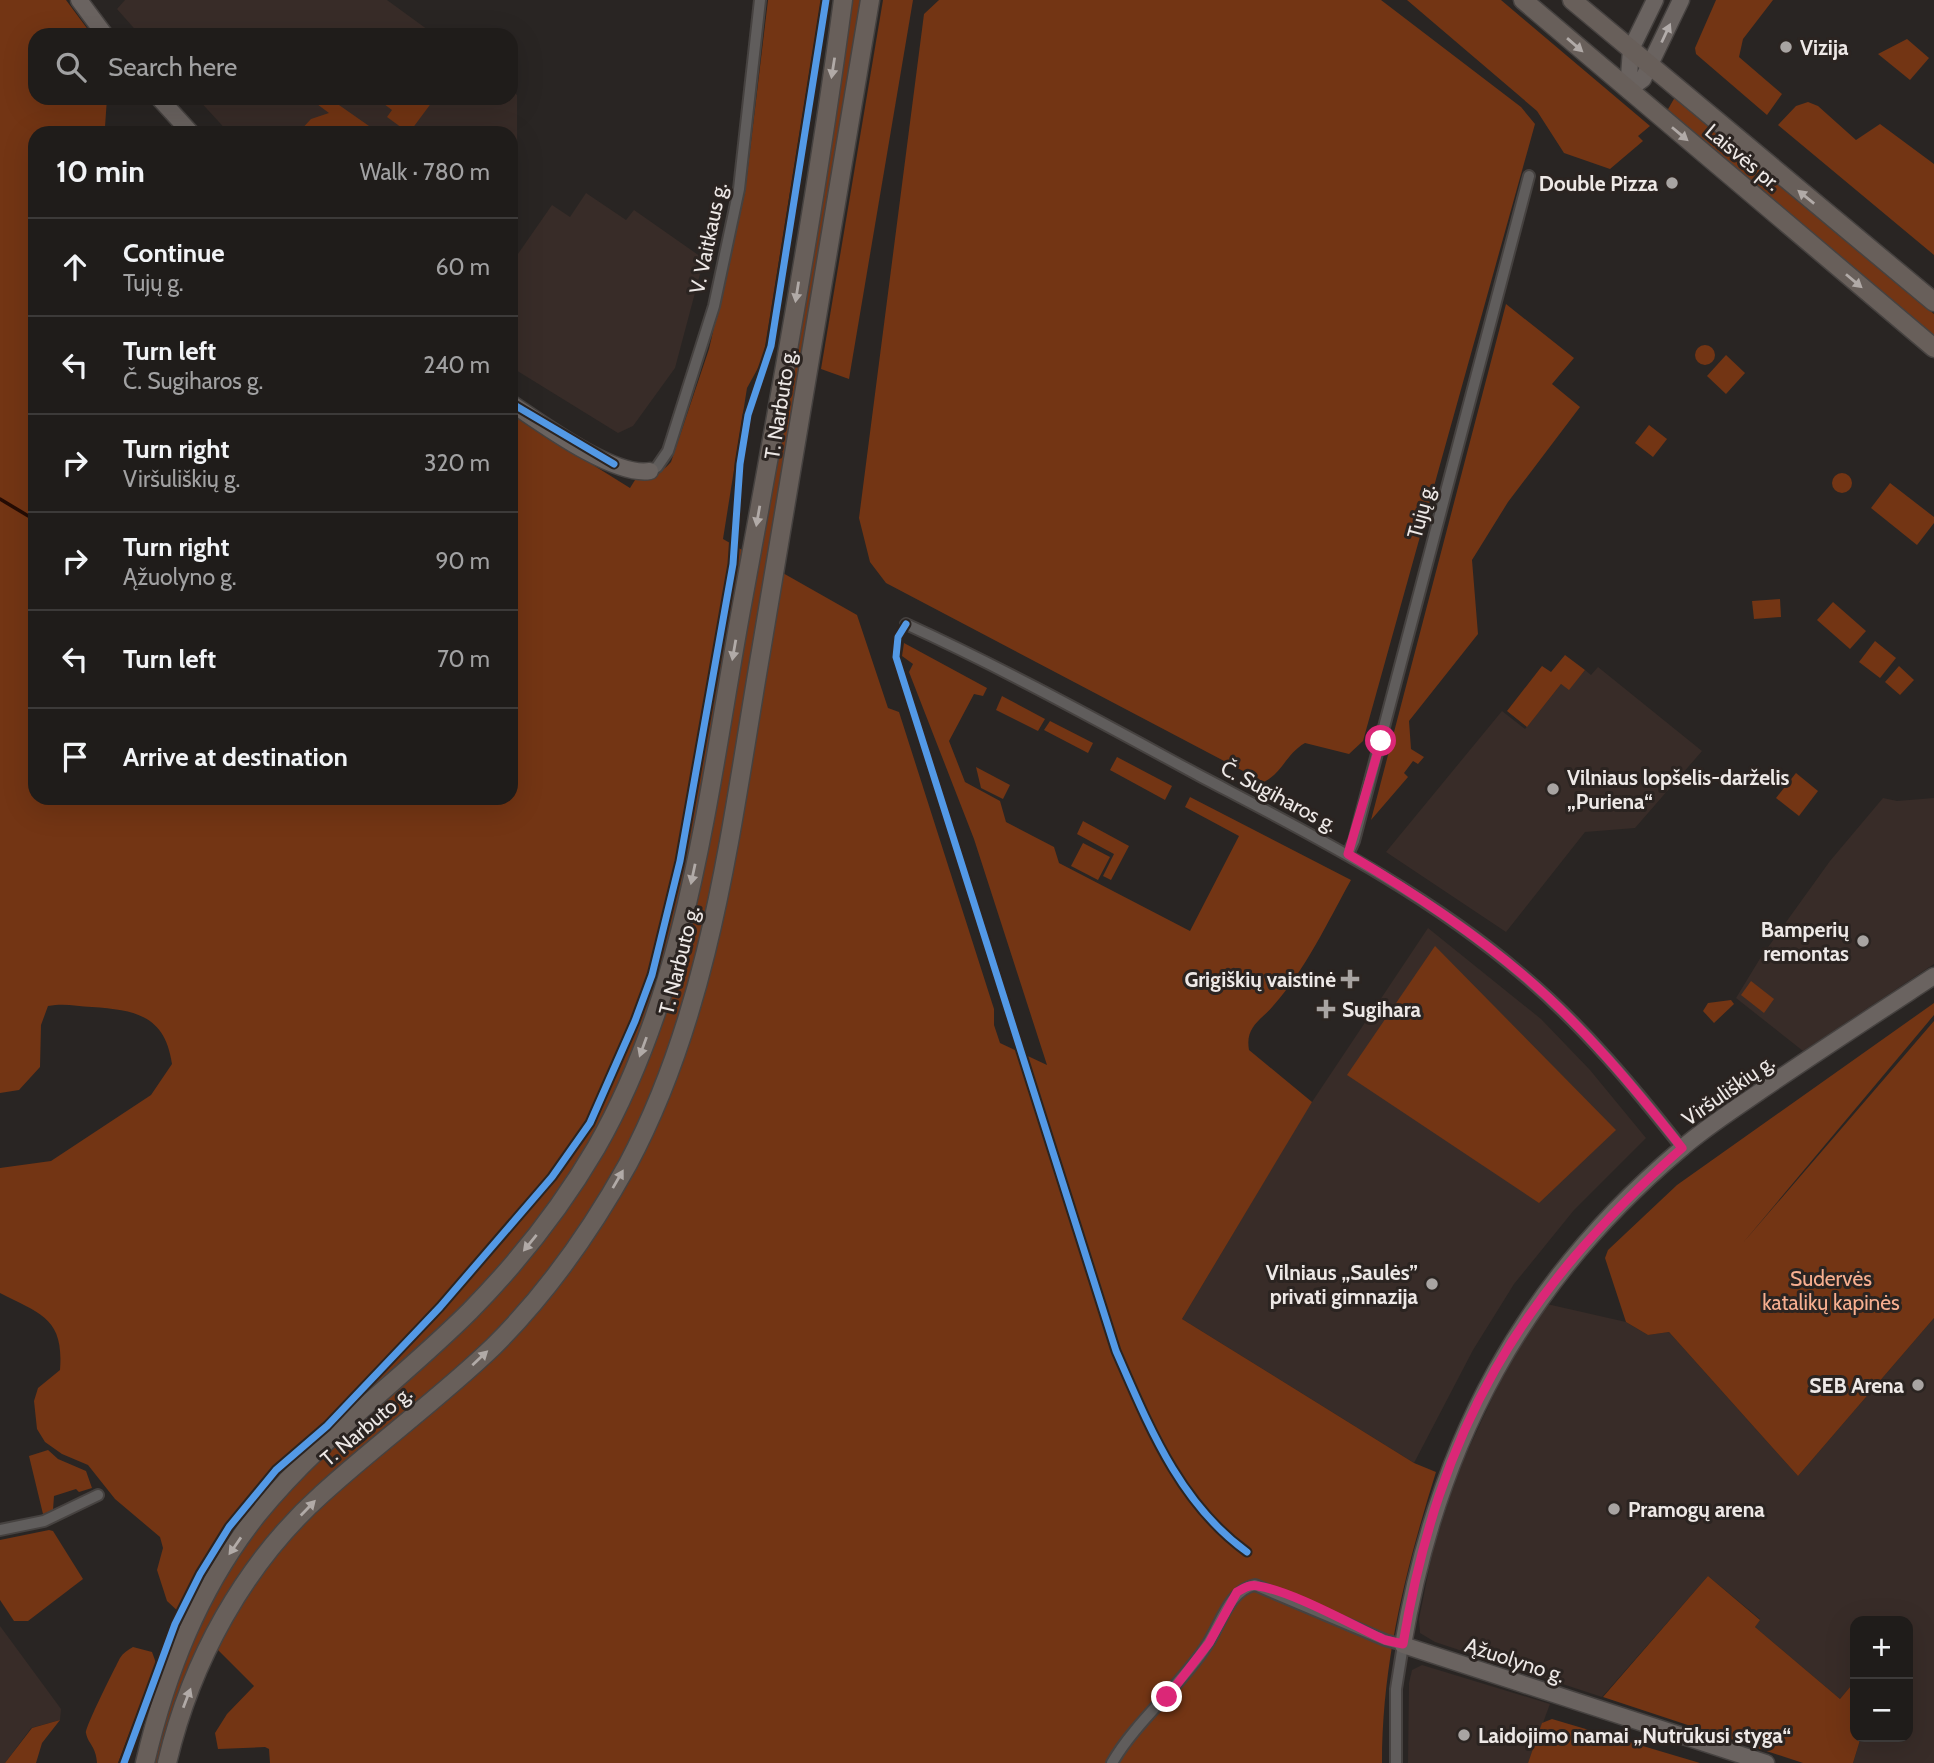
<!DOCTYPE html>
<meta charset="utf-8">
<style>
body{margin:0;font-family:Cabin,sans-serif;background:#2c2927;color:#f1f3f6}
.controls{position:absolute;right:21px;bottom:21px;display:grid;overflow:hidden;border-radius:14px;box-shadow:0 7px 28px #0002}
.controls button{width:63px;height:63px;display:grid;place-items:center;padding:0;border:0;border-bottom:2px solid #3c3a39;background:#1f1c1a;color:#f1f3f6;font:35px sans-serif}
.stop{position:absolute;width:21px;height:21px;margin:-16px;border:5px solid #db2777;border-radius:50%;background:#fff}
.stop.end{background:#db2777;border-color:#fff;box-shadow:0 2px 7px #0008}
.list{margin:0;padding:0;list-style:none}
h2{display:flex;justify-content:space-between;align-items:center;height:91px;margin:0;padding:0 28px;font-size:30px}
h2 small{font-size:23px;font-weight:400;color:#a1a1a2}
.list li{display:grid;grid-template-columns:46px 1fr auto;gap:21px;align-items:center;box-sizing:border-box;height:98px;padding:0 28px;border-top:2px solid #3c3a39}
.list b{display:block;font-size:26px;white-space:nowrap}
.list p{margin:0;font-size:23px;white-space:nowrap;color:#a1a1a2}
.list em{font-size:23px;font-style:normal;color:#a1a1a2}
.icon{flex:none;width:38px;height:38px;fill:none;stroke:currentColor;stroke-width:2;stroke-linecap:round;stroke-linejoin:round}
.map{position:relative;flex:none;width:1934px;height:1763px;overflow:hidden}
.search{position:absolute;background:#1f1c1a;box-shadow:0 7px 28px #0002;left:28px;top:28px;width:490px;height:77px;display:flex;align-items:center;gap:18px;box-sizing:border-box;padding:0 24px;border-radius:21px;color:#a1a1a2;font-size:26px}
.panel{position:absolute;background:#1f1c1a;box-shadow:0 7px 28px #0002;left:28px;top:126px;width:490px;height:679px;border-radius:21px}
.map>svg:first-child{display:block}
</style>
<div class="map">
<svg width="1934" height="1763" viewBox="0 0 1934 1763">
<rect width="100%" height="100%" fill="#292523"/>
<g fill="#382c28">
<polygon points="125,0 387,0 435,35 140,35 117,9"/>
<polygon points="511,90 517,95 517,241 511,249 511,133 229,133 197,98 511,98"/>
<polygon points="586,193 626,220 634,210 704,259 675,368 633,426 618,433 511,367 511,264 552,205 570,217"/>
<polygon points="1598,667 1702,751 1635,828 1585,832 1506,932 1386,852 1502,711 1525,729 1561,684 1569,689 1585,670 1591,675"/>
<polygon points="1883,798 1897,801 1934,798 1934,964 1803,1051 1736,998 1761,957 1830,861"/>
<polygon points="1428,928 1541,1019 1590,1070 1646,1138 1574,1210 1514,1284 1473,1350 1414,1463 1182,1319 1306,1111"/>
<polygon points="1547,1304 1626,1322 1648,1335 1669,1332 1798,1476 1934,1318 1934,1763 1853,1763 1861,1737 1908,1737 1908,1621 1855,1621 1855,1681 1840,1699 1755,1627 1760,1619 1708,1576 1602,1697 1435,1642 1420,1633 1419,1619 1432,1554 1455,1478 1506,1368"/>
<polygon points="0,1626 61,1709 60,1720 31,1728 5,1763 0,1763"/>
<polygon points="1422,1665 1550,1704 1528,1763 1408,1763 1409,1683 1412,1670"/>
</g>
<g fill="#733514">
<path d="M0,0H66L92,35H35V98H107L105,127L110,133H35V798H511V414L630,488L635,480C651,478 660,474 671,462L709,349L745,192L768,0H821L763,359L747,388L723,539L758,559L817,230L853,0H862L767,564L857,615L888,708L899,712L994,1009V1025L1000,1043L1047,1065L974,839L909,672L913,664L902,656L904,643L987,688L983,696L974,694L949,741L965,782L1000,801L1006,822L1054,847L1059,863L1190,931L1239,836L1185,807L1190,797L1351,880C1327,923 1306,969 1273,1006C1260,1021 1245,1027 1249,1050L1312,1102L1182,1319L1414,1463L1436,1472C1406,1568 1382,1662 1382,1763H270L269,1749L265,1747L218,1749L215,1733L227,1714L254,1686L205,1637L158,1763H153L165,1711L197,1629L167,1601L157,1570L163,1548L160,1537L115,1499L88,1465L62,1454L45,1442L37,1429L34,1401L38,1388L60,1370C64,1318 41,1314 0,1293V1168L51,1161L151,1095L172,1064C165,1015 135,1010 92,1007C76,1006 64,1003 48,1006L41,1025L40,1067L19,1090L0,1093Z"/>
<polygon points="883,0 913,0 849,379 821,369"/>
<path d="M939,0H1381L1521,107L1535,124L1363,741L1349,754L1305,743C1287,753 1282,773 1264,782L886,583L870,562L859,518L924,14Z"/>
<polygon points="1407,0 1501,0 1650,126 1638,136 1643,141 1610,169 1564,153 1537,111"/>
<polygon points="1716,0 1773,0 1743,39 1739,57 1782,94 1767,115 1696,54 1695,48"/>
<polygon points="1907,39 1929,58 1910,80 1878,54"/>
<polygon points="1675,97 1934,314 1934,340 1667,111"/>
<polygon points="322,98 329,98 379,133 298,133 311,119 329,113 317,104"/>
<polygon points="376,98 435,98 409,133 387,117 392,110"/>
<polygon points="1808,102 1818,106 1856,140 1880,124 1934,164 1934,255 1778,125 1796,106"/>
<polygon points="1506,304 1574,358 1552,384 1580,407 1508,502 1472,560 1478,634 1409,721 1411,749 1424,757 1418,764 1413,761 1404,773 1408,777 1371,820"/>
<circle cx="1705" cy="355" r="10"/>
<polygon points="1726,355 1745,373 1726,394 1707,376"/>
<polygon points="1649,425 1667,439 1653,457 1635,443"/>
<circle cx="1842" cy="483" r="10"/>
<polygon points="1890,483 1934,517 1934,523 1917,545 1871,508"/>
<polygon points="1780,599 1781,617 1754,619 1752,601"/>
<polygon points="1833,602 1866,631 1850,649 1817,620"/>
<polygon points="1875,641 1896,658 1880,678 1859,662"/>
<polygon points="1565,655 1585,670 1569,690 1561,684 1527,727 1507,711 1542,666 1551,672"/>
<polygon points="1899,666 1914,680 1900,695 1885,682"/>
<polygon points="1002,696 1045,719 1038,731 996,710"/>
<polygon points="1050,721 1093,743 1088,753 1044,730"/>
<polygon points="1117,757 1172,786 1165,800 1110,770"/>
<polygon points="976,767 1010,785 1003,799 981,788"/>
<polygon points="1796,773 1818,791 1799,816 1776,798"/>
<polygon points="1083,821 1129,846 1111,880 1103,876 1114,854 1077,834"/>
<polygon points="1083,843 1110,857 1098,880 1071,866"/>
<polygon points="1435,946 1616,1130 1539,1203 1347,1075"/>
<polygon points="1751,981 1774,999 1764,1013 1741,995"/>
<polygon points="1731,1000 1734,1004 1714,1023 1703,1011 1708,1003"/>
<polygon points="1934,1003 1934,1015 1742,1244 1934,1021 1934,1318 1798,1476 1669,1332 1648,1335 1626,1322 1605,1258 1608,1250 1677,1185"/>
<polygon points="48,1450 58,1459 86,1471 92,1488 79,1492 76,1489 54,1496 53,1510 43,1514 29,1456"/>
<polygon points="49,1530 53,1531 83,1579 28,1621 14,1621 0,1600 0,1540"/>
<polygon points="1708,1576 1760,1620 1755,1627 1840,1699 1855,1681 1855,1737 1861,1737 1853,1763 1803,1763 1603,1697"/>
<path d="M133,1647L152,1652L156,1663L118,1763H97C96,1746 88,1744 86,1733C85,1727 115,1668 120,1658C123,1653 128,1650 133,1647Z"/>
<polygon points="1552,1719 1700,1763 1528,1763 1542,1723"/>
<polygon points="60,1720 42,1743 36,1763 5,1763 32,1728"/>
</g>
<g fill="none" stroke-linecap="round" stroke-linejoin="round">
<polyline stroke="#250c04" stroke-width="3.5" points="0,499 35,520"/>
<defs>
<g id="street">
<polyline points="650,471 657,467 668,451 714,306 739,189 760,0"/>
<path d="M906,624C1007,670 1104,724 1202,777C1314,836 1428,893 1525,977C1584,1027 1634,1087 1682,1148"/>
<polyline points="1348,854 1354,841 1529,176"/>
<polyline points="0,1530 44,1521 98,1495"/>
<path d="M1112,1763C1136,1721 1180,1687 1207,1645C1221,1624 1229,1590 1255,1585L1385,1640L1403,1645L1396,1689V1763"/>
</g>
<g id="secondary">
<polyline points="79,0 105,35"/>
<polyline points="1655,0 1631,49 1628,90 1643,79 1681,0"/>
<polyline points="159,98 191,133"/>
<path d="M511,403C542,424 614,477 650,471"/>
<path d="M1766,1763L1403,1645C1437,1443 1524,1281 1681,1149C1706,1127 1735,1109 1762,1090C1819,1051 1876,1014 1934,976"/>
</g>
<g id="primary">
<polyline points="1523,0 1934,348"/>
<polyline points="1572,0 1934,302"/>
<path d="M145,1763C166,1673 199,1588 257,1515C319,1438 401,1380 470,1311C518,1262 561,1208 596,1148C689,986 708,791 741,610C778,407 816,204 843,0"/>
<path d="M167,1763C191,1661 244,1564 322,1494C378,1443 440,1398 494,1346C547,1293 592,1229 628,1164C712,1006 731,825 761,651C798,434 834,217 870,0"/>
</g>
</defs>
<use href="#street" stroke="#464240" stroke-width="14"/>
<use href="#secondary" stroke="#464240" stroke-width="19"/>
<use href="#primary" stroke="#464240" stroke-width="21"/>
<use href="#street" stroke="#605d5c" stroke-width="10"/>
<use href="#secondary" stroke="#6a6360" stroke-width="16"/>
<use href="#primary" stroke="#685f5a" stroke-width="18"/>
<defs>
<g id="cycleway">
<polyline points="511,403 614,464"/>
<path d="M906,624L898,637L896,657L1116,1351C1149,1426 1179,1503 1247,1552"/>
<polyline points="124,1763 175,1624 200,1574 229,1527 276,1470 327,1426 440,1307 552,1177 590,1123 635,1021 652,975 680,861 733,564 740,464 748,415 771,346 826,0"/>
</g>
</defs>
<use href="#cycleway" stroke="#2b2421" stroke-width="11"/>
<use href="#cycleway" stroke="#5399e6" stroke-width="7"/>
</g>
<defs><path id="oneway-solid" d="M-6-.8H1V-3.2L6.5 0L1 3.2V.8H-6Z" transform="scale(1.75)"/></defs>
<use fill="#b2acaa" href="#oneway-solid" transform="translate(1666 33) rotate(-65)"/>
<g fill="#b1aaa7">
<use href="#oneway-solid" transform="translate(1575 45) rotate(41)"/>
<use href="#oneway-solid" transform="translate(833 68) rotate(99)"/>
<use href="#oneway-solid" transform="translate(1680 134) rotate(40)"/>
<use href="#oneway-solid" transform="translate(1806 197) rotate(-141)"/>
<use href="#oneway-solid" transform="translate(1854 281) rotate(40)"/>
<use href="#oneway-solid" transform="translate(797 292) rotate(99)"/>
<use href="#oneway-solid" transform="translate(758 516) rotate(100)"/>
<use href="#oneway-solid" transform="translate(734 650) rotate(100)"/>
<use href="#oneway-solid" transform="translate(693 874) rotate(102)"/>
<use href="#oneway-solid" transform="translate(643 1047) rotate(110)"/>
<use href="#oneway-solid" transform="translate(618 1179) rotate(-60)"/>
<use href="#oneway-solid" transform="translate(530 1243) rotate(129)"/>
<use href="#oneway-solid" transform="translate(480 1358) rotate(-43)"/>
<use href="#oneway-solid" transform="translate(308 1508) rotate(-46)"/>
<use href="#oneway-solid" transform="translate(235 1546) rotate(125)"/>
<use href="#oneway-solid" transform="translate(187 1698) rotate(-69)"/>
</g>
<g fill="none" stroke-linecap="round" stroke-linejoin="round">
<path stroke="#db2777" stroke-width="9" d="M1167,1697L1209,1643L1237,1592C1244,1588 1250,1584 1258,1586C1292,1591 1352,1625 1385,1640L1403,1644C1439,1429 1520,1292 1682,1148C1634,1087 1583,1026 1523,975C1469,929 1409,890 1348,854L1381,741"/>
</g>
<g fill="#a8a4a2" stroke="#2b2421" stroke-width="2.5">
<circle cx="1786" cy="47" r="7"/>
<circle cx="1672" cy="183" r="7"/>
<circle cx="1553" cy="789" r="7"/>
<circle cx="1863" cy="941" r="7"/>
<path d="M1346.5 968.5h7v7h7v7h-7v7h-7v-7h-7v-7h7z"/>
<path d="M1322.5 998.5h7v7h7v7h-7v7h-7v-7h-7v-7h7z"/>
<circle cx="1432" cy="1284" r="7"/>
<circle cx="1918" cy="1385" r="7"/>
<circle cx="1614" cy="1509" r="7"/>
<circle cx="1464" cy="1735" r="7"/>
</g>
<g text-anchor="middle" dominant-baseline="central" stroke-width="6" stroke-linejoin="round" paint-order="stroke">
<g font-size="21" font-weight="bold" fill="#ede8e6" stroke="#2b2421" text-anchor="start">
<text x="1800" y="47">Vizija</text>
<text x="1658" y="183" text-anchor="end">Double Pizza</text>
<text x="1567" y="777">Vilniaus lopšelis-darželis<tspan x="1567" dy="24">„Puriena“</tspan></text>
<text x="1849" y="929" text-anchor="end">Bamperių<tspan x="1849" dy="24">remontas</tspan></text>
<text x="1336" y="979" text-anchor="end">Grigiškių vaistinė</text>
<text x="1342" y="1009">Sugihara</text>
<text x="1418" y="1272" text-anchor="end">Vilniaus „Saulės”<tspan x="1418" dy="24">privati gimnazija</tspan></text>
<text x="1904" y="1385" text-anchor="end">SEB Arena</text>
<text x="1628" y="1509">Pramogų arena</text>
<text x="1478" y="1735">Laidojimo namai „Nutrūkusi styga“</text>
</g>
<g font-size="21" fill="#ede8e6" stroke="#2b2421">
<text transform="translate(1743 157) rotate(40)">Laisvės pr.</text>
<text transform="translate(708 238) rotate(-78)">V. Vaitkaus g.</text>
<text transform="translate(780 404) rotate(-81)">T. Narbuto g.</text>
<text transform="translate(1421 511) rotate(-75)">Tujų g.</text>
<text transform="translate(1279 796) rotate(28)">Č. Sugiharos g.</text>
<text transform="translate(679 960) rotate(-76)">T. Narbuto g.</text>
<text transform="translate(1728 1090) rotate(-35)">Viršuliškių g.</text>
<text transform="translate(366 1426) rotate(-40)">T. Narbuto g.</text>
<text transform="translate(1515 1660) rotate(18)">Ąžuolyno g.</text>
</g>
<g font-size="21" fill="#f7af90" stroke="#2b2421">
<text x="1831" y="1278">Sudervės<tspan x="1831" dy="24">katalikų kapinės</tspan></text>
</g>
</g>
</svg>
<div class="controls">
<button>+</button>
<button>−</button>
</div>
<div class="stop" style="left:1381px;top:741px"></div>
<div class="stop end" style="left:1167px;top:1697px"></div>
<div class="search"><svg class="icon" aria-label="search" viewBox="0 0 24 24"><circle cx="10" cy="10" r="6"/><path d="M15 15l6 6"/></svg>Search here</div>
<section class="panel">
<h2>10 min<small>Walk · 780 m</small></h2>
<ul class="list">
<li><svg class="icon" aria-label="ahead" viewBox="0 0 24 24"><path d="M12 20V5M6 11l6-6 6 6"/></svg><div><b>Continue</b><p>Tujų g.</p></div><em>60 m</em></li>
<li><svg class="icon" aria-label="left" viewBox="0 0 24 24"><path d="M17 20v-9H6M10 6l-5 5 5 5"/></svg><div><b>Turn left</b><p>Č. Sugiharos g.</p></div><em>240 m</em></li>
<li><svg class="icon" aria-label="right" viewBox="0 0 24 24"><path d="M7 20v-9h11M14 6l5 5-5 5"/></svg><div><b>Turn right</b><p>Viršuliškių g.</p></div><em>320 m</em></li>
<li><svg class="icon" aria-label="right" viewBox="0 0 24 24"><path d="M7 20v-9h11M14 6l5 5-5 5"/></svg><div><b>Turn right</b><p>Ąžuolyno g.</p></div><em>90 m</em></li>
<li><svg class="icon" aria-label="left" viewBox="0 0 24 24"><path d="M17 20v-9H6M10 6l-5 5 5 5"/></svg><div><b>Turn left</b></div><em>70 m</em></li>
<li><svg class="icon" aria-label="arrive" viewBox="0 0 24 24"><path d="M6 21V4h12l-3 4 3 4H6"/></svg><div><b>Arrive at destination</b></div></li>
</ul>
</section>
</div>
